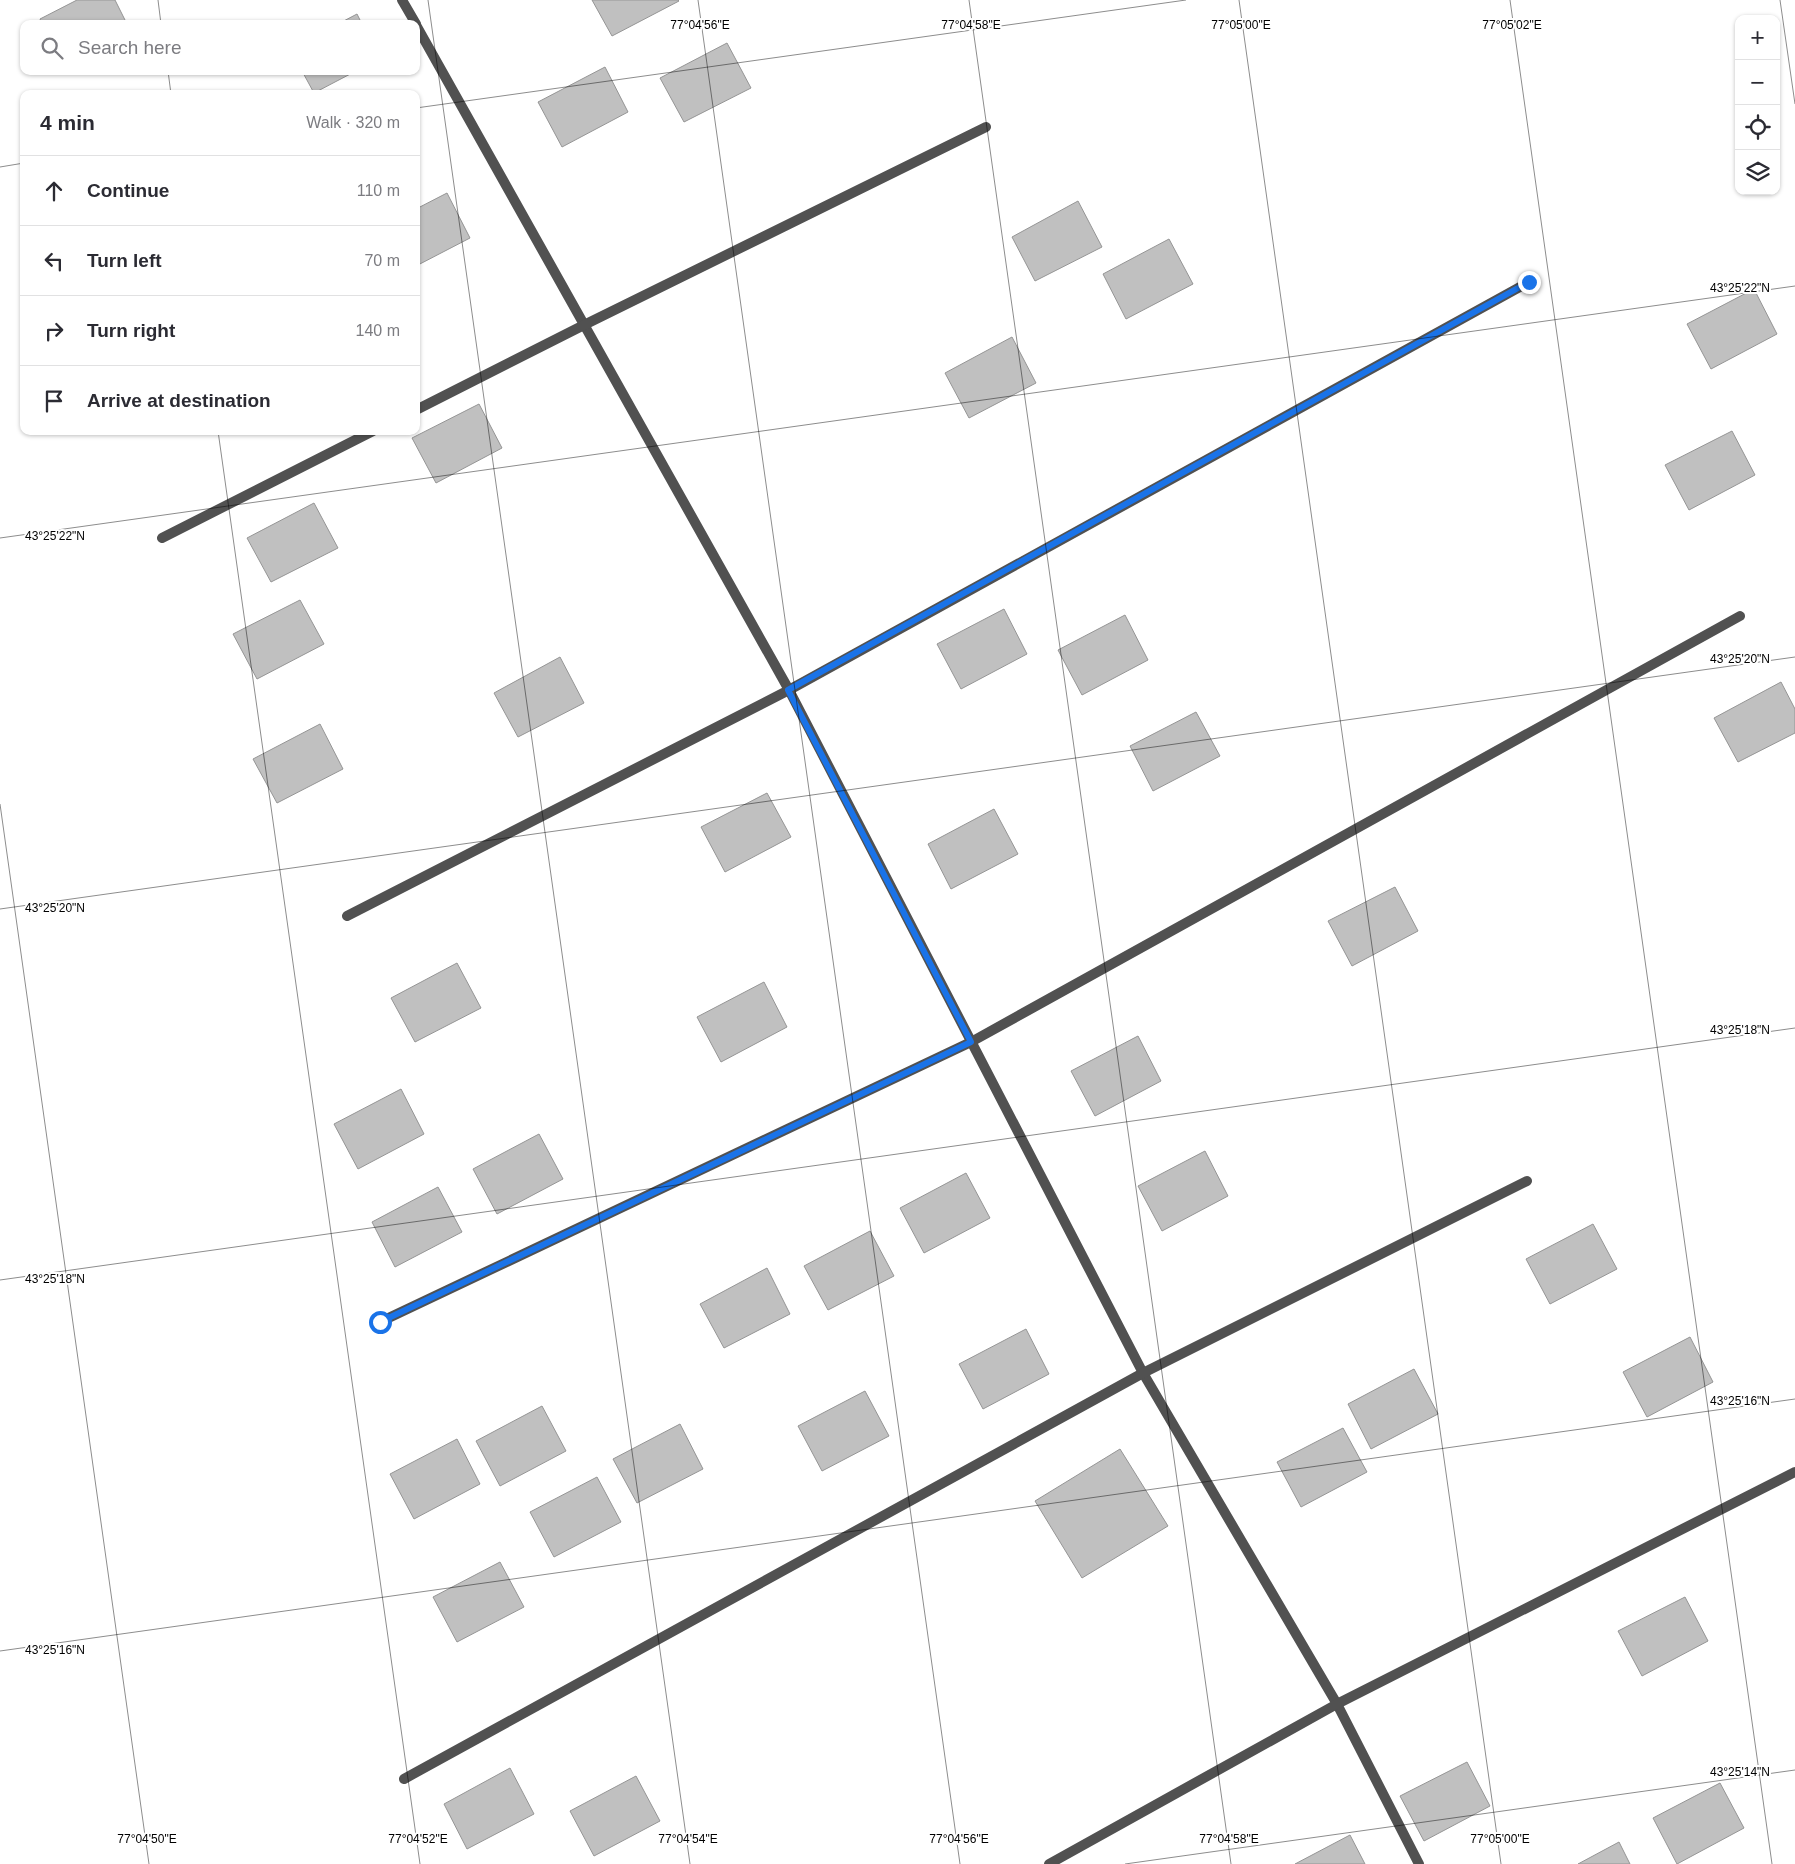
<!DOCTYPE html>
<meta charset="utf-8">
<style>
body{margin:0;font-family:Helvetica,sans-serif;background:#f2f2f3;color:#2b2b33}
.controls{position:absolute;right:15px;top:15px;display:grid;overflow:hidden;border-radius:10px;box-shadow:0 1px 4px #0004}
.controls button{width:45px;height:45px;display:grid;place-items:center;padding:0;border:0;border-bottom:1px solid #e1e1e2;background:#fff;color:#2b2b33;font:25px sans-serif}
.stop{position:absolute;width:15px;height:15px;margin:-11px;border:4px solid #1a73e8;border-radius:50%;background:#fff}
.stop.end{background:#1a73e8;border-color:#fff;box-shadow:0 1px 5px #0008}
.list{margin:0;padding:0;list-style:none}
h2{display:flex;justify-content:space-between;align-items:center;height:65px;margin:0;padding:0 20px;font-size:21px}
h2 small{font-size:16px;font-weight:400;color:#7c7c81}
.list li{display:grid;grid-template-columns:32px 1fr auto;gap:15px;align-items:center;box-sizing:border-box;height:70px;padding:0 20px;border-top:1px solid #e1e1e2}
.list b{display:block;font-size:19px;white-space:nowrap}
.list em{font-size:16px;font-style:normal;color:#7c7c81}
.icon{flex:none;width:28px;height:28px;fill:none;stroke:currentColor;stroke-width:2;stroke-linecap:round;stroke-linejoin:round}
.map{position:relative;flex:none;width:1795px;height:1864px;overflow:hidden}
.search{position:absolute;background:#fff;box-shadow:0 1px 4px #0004;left:20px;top:20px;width:400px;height:55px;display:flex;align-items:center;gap:12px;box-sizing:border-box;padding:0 18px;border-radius:10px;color:#7c7c81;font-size:19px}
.panel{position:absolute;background:#fff;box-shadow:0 1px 4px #0004;left:20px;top:90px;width:400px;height:345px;border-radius:10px}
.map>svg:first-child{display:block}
</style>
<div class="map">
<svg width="1795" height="1864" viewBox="0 0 1795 1864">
<rect width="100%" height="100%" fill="#fff"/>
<g fill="#c0c0c0" stroke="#959595">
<polygon points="77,0 115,0 127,24 42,24 40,19"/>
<polygon points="592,0 678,0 679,1 612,36"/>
<polygon points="357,14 362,24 338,24"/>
<polygon points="727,43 751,88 684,122 660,78"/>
<polygon points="605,67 628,112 562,147 538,102"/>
<polygon points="302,71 356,71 314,93"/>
<polygon points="447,193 470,238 416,266 416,209"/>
<polygon points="1078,201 1102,247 1035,281 1012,237"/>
<polygon points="1169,239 1193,284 1126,319 1103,274"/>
<polygon points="1754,289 1777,334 1711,369 1687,324"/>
<polygon points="1012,337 1036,383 969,418 945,373"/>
<polygon points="479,404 502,448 436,483 412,438"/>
<polygon points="1732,431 1755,475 1689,510 1665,465"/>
<polygon points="314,503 338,548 271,582 247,538"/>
<polygon points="300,600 324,644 257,679 233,634"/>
<polygon points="1004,609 1027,654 961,689 937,644"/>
<polygon points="1125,615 1148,660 1082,695 1058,650"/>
<polygon points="560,657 584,703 518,737 494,693"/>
<polygon points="1781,682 1795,709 1795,733 1738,762 1714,718"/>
<polygon points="1196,712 1220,756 1153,791 1130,746"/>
<polygon points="320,724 343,769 277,803 253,759"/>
<polygon points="767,793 791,837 725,872 701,827"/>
<polygon points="994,809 1018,854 951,889 928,844"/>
<polygon points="1395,887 1418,931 1352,966 1328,921"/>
<polygon points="457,963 481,1008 415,1042 391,998"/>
<polygon points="764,982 787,1027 721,1062 697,1017"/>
<polygon points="1138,1036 1161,1081 1095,1116 1071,1071"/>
<polygon points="401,1089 424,1134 358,1169 334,1124"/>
<polygon points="539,1134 563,1179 497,1214 473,1169"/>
<polygon points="1205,1151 1228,1196 1162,1231 1138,1186"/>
<polygon points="966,1173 990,1218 924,1253 900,1208"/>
<polygon points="438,1187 462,1232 395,1267 372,1222"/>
<polygon points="1593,1224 1617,1269 1550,1304 1526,1259"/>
<polygon points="870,1231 894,1276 828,1310 804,1266"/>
<polygon points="767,1268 790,1314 724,1348 700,1304"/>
<polygon points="1026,1329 1049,1374 983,1409 959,1364"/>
<polygon points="1690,1337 1713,1382 1647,1417 1623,1372"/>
<polygon points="1414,1369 1438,1414 1371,1449 1348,1404"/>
<polygon points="865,1391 889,1436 822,1471 798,1426"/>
<polygon points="542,1406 566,1451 500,1486 476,1441"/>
<polygon points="680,1424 703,1469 637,1503 613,1459"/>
<polygon points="1343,1428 1367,1472 1301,1507 1277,1462"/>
<polygon points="457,1439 480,1484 414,1519 390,1474"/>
<polygon points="1120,1449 1168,1526 1082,1578 1035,1501"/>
<polygon points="597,1477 621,1522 554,1557 530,1512"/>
<polygon points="500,1562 524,1607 457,1642 433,1597"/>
<polygon points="1685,1597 1708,1641 1642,1676 1618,1631"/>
<polygon points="1467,1762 1490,1806 1424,1841 1400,1796"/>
<polygon points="510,1768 534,1814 467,1849 444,1804"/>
<polygon points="636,1776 660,1821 594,1856 570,1811"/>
<polygon points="1720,1783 1744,1828 1677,1864 1653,1818"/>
<polygon points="1350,1835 1365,1864 1295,1864"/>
<polygon points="1619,1842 1630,1864 1578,1864"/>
</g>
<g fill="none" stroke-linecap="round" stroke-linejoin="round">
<g stroke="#515151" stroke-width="10">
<polyline points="402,0 416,24"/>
<polyline points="416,25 789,690 1143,1373 1337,1704 1419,1864"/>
<polyline points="416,410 584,325 986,127"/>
<polyline points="162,538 373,431"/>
<polyline points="347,916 789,690 1529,282"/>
<polyline points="380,1322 971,1042 1740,616"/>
<polyline points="404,1779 1143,1373 1527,1181"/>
<polyline points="1049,1864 1337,1704 1795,1472"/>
</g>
</g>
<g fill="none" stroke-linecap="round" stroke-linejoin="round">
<polyline stroke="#1a73e8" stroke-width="6" points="380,1322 971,1042 788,690 1529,282"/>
</g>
<path fill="none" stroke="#000" stroke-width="1" stroke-opacity="0.45" d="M158,0L161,24M428,0L690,1864M698,0L960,1864M969,0L1231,1864M1239,0L1501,1864M1510,0L1772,1864M1780,0L1795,104M168,71L171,94M416,108L1186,0M0,167L24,163M218,431L420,1864M0,538L1795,286M0,804L149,1864M0,909L1795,657M0,1280L1795,1028M0,1651L1795,1399M1125,1864L1795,1770"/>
<g font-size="12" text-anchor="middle" fill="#000" stroke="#fff" stroke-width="4" stroke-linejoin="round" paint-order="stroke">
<text x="700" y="29">77°04'56"E</text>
<text x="971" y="29">77°04'58"E</text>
<text x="1241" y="29">77°05'00"E</text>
<text x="1512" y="29">77°05'02"E</text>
<text x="1740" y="292">43°25'22"N</text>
<text x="55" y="540">43°25'22"N</text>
<text x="1740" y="663">43°25'20"N</text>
<text x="55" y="912">43°25'20"N</text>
<text x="1740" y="1034">43°25'18"N</text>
<text x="55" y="1283">43°25'18"N</text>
<text x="1740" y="1405">43°25'16"N</text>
<text x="55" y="1654">43°25'16"N</text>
<text x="1740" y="1776">43°25'14"N</text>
<text x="147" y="1843">77°04'50"E</text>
<text x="418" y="1843">77°04'52"E</text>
<text x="688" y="1843">77°04'54"E</text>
<text x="959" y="1843">77°04'56"E</text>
<text x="1229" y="1843">77°04'58"E</text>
<text x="1500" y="1843">77°05'00"E</text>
</g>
</svg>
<div class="controls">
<button>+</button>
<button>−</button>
<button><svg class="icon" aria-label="locate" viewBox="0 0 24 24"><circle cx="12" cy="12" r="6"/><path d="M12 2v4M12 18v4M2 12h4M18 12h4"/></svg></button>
<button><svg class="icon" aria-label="layers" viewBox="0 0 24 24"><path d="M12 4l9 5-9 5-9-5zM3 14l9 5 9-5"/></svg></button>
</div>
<div class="stop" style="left:380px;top:1322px"></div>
<div class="stop end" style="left:1529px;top:282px"></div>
<div class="search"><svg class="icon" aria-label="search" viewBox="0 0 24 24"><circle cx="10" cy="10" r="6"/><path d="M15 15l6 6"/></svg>Search here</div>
<section class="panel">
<h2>4 min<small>Walk · 320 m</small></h2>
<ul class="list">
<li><svg class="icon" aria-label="ahead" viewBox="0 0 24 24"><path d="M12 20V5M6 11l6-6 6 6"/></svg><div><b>Continue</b></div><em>110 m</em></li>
<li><svg class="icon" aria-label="left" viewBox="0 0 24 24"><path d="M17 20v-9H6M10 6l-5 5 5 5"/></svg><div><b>Turn left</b></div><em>70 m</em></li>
<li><svg class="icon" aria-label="right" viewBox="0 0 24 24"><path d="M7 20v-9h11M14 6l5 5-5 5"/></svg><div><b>Turn right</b></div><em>140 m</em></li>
<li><svg class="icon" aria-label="arrive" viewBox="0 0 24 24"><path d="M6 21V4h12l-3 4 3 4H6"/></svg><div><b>Arrive at destination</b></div></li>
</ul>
</section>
</div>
